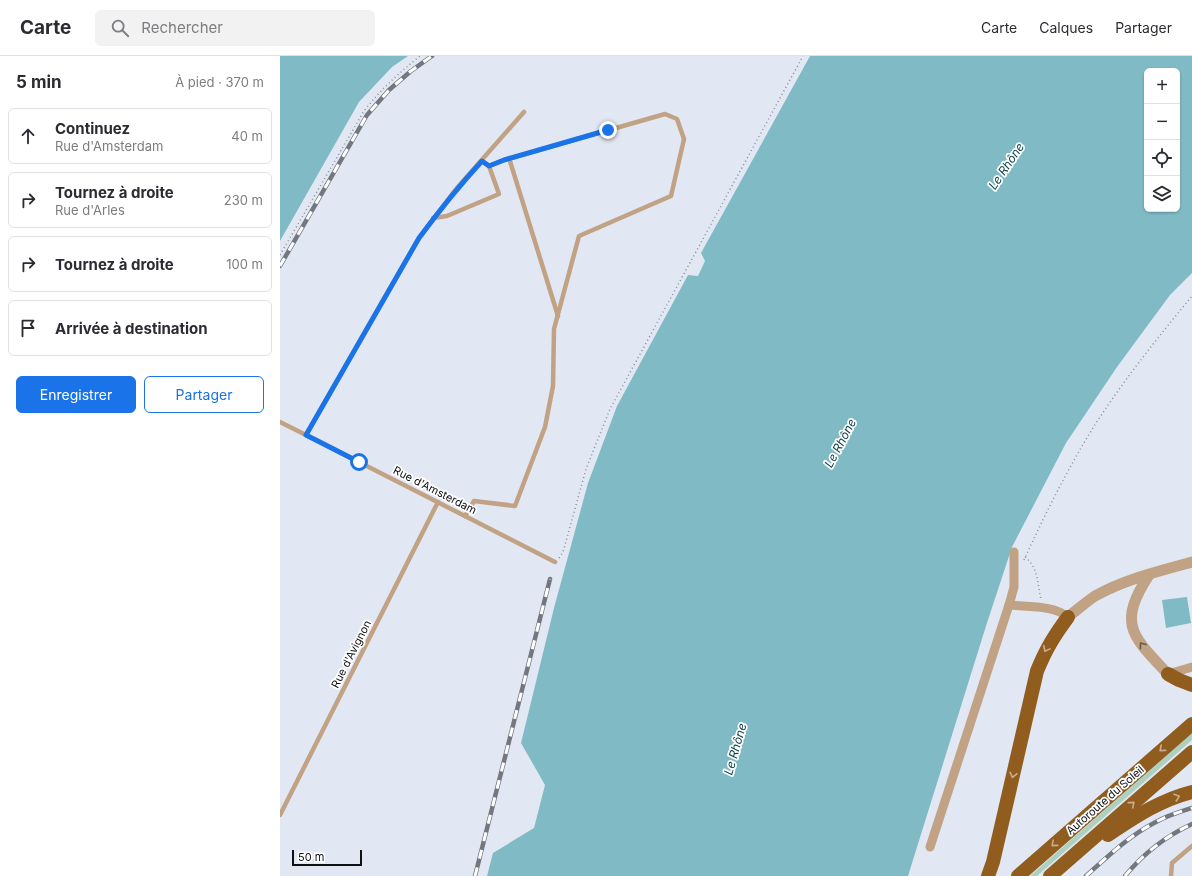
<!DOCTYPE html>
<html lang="fr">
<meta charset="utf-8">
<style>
body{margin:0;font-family:Inter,sans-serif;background:#f2f2f3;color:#2b2b33}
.controls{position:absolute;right:12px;top:12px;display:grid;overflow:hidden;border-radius:6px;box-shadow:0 1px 3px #0004}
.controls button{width:36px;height:36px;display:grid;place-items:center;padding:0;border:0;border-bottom:1px solid #e1e1e2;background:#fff;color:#2b2b33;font:20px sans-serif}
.scale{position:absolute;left:12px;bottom:10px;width:70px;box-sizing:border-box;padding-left:4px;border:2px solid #0f1115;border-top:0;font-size:11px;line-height:14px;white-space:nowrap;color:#0f1115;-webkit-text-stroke:3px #fff;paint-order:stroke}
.stop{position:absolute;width:12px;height:12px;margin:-9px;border:3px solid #1a73e8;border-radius:50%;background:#fff}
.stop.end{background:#1a73e8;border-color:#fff;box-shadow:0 1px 4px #0008}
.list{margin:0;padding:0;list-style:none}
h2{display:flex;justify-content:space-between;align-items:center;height:52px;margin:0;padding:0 16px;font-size:17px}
h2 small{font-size:13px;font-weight:400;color:#7c7c81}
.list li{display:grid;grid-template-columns:26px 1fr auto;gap:12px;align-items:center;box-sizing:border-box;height:56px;margin:0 8px 8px;padding:0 8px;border:1px solid #e1e1e2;border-radius:6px}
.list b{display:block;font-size:15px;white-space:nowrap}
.list p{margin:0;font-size:13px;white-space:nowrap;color:#7c7c81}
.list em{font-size:13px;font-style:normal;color:#7c7c81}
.actions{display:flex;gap:8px;padding:12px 16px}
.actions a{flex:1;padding:9px 0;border:1px solid #1a73e8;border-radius:6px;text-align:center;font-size:14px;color:#1a73e8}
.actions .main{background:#1a73e8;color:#fff}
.icon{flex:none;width:22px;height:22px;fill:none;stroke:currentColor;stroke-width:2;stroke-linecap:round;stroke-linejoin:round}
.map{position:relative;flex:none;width:912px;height:820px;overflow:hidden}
header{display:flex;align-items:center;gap:24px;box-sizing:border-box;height:56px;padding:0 20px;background:#fff;border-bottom:1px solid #e1e1e2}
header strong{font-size:19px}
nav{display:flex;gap:22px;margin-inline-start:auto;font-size:14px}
.search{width:280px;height:36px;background:#f2f2f3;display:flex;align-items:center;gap:10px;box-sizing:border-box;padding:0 14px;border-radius:6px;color:#7c7c81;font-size:15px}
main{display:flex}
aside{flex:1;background:#fff}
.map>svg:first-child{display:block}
</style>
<header>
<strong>Carte</strong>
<div class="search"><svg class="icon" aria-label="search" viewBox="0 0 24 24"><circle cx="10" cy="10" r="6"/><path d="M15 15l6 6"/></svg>Rechercher</div>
<nav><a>Carte</a><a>Calques</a><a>Partager</a></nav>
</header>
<main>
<aside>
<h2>5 min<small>À pied · 370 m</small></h2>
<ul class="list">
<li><svg class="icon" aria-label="ahead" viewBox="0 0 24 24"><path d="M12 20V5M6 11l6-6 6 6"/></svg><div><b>Continuez</b><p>Rue d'Amsterdam</p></div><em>40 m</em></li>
<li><svg class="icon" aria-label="right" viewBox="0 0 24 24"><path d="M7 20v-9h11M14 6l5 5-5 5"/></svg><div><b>Tournez à droite</b><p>Rue d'Arles</p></div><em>230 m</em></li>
<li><svg class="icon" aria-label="right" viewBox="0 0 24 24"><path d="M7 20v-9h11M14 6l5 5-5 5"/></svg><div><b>Tournez à droite</b></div><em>100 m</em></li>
<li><svg class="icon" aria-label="arrive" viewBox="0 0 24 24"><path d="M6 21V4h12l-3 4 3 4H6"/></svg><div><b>Arrivée à destination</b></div></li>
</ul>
<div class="actions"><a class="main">Enregistrer</a><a>Partager</a></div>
</aside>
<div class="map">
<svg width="912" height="820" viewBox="0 0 912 820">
<rect width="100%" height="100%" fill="#e2e8f3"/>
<polygon fill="#aed0bf" points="912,677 912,684 757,820 750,820"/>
<g fill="#80bbc5" fill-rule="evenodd">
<polygon points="0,0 128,0 112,11 79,46 0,185"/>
<path d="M530,0H912V217L890,239L837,311L786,387L732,491L706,570L628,820H207L213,797L254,772L265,729L241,687L274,552L308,427L337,350L408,219L418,220L425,205L421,197ZM867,15H897V153H867Z"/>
<polygon points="907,541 911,567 886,572 882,544"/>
</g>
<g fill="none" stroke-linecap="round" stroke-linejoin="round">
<g stroke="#898e96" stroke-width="1.5" stroke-dasharray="1 3" stroke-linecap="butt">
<path d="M0,199L84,55C101,33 119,17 140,0"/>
<path d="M745,501C759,512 757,528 761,543"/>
<polyline points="279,502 283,496 306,413 330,353 523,0"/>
<path d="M744,504C766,456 790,408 818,364C847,320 879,280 912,240"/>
</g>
<g stroke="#c1a284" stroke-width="4.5">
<polyline points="229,102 278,260"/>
<polyline points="153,162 167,160 219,138 209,110 202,105"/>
<polyline points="0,366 26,379 139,182 176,133 244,56"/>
<polyline points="26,379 275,506"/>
<polyline points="185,460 194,445 235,450 265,371 273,330 274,273 299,180 391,140 404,83 397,63 385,58 224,104 209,110"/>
<polyline points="0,759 158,446"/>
<polyline points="891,820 892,807 912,790"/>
</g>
<g stroke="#c1a284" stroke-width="9">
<polyline points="729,549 734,531 734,496"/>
<polyline points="888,618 912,611"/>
<path d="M650,791L729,549C748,551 773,549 788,561"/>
</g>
<g stroke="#c1a284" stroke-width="11">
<path d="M869,519C837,568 852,580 888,618"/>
<path d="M788,561C797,554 806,546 815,540C845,523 880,515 912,506"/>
</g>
<g stroke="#905d1e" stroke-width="14">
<polyline points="888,618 899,624 912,629"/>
<path d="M828,779C855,761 880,744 912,736"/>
<path d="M708,820L713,806L757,615C766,593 774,580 788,561"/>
<polyline points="738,820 912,668"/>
<polyline points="770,820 912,696"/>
</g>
<defs>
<g id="rail">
<polyline points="0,210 87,59 109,34 131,15 152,0"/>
<polyline points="195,820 270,523"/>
<path d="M806,820C827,801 849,780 874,767C886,760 899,756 912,752"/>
<path d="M845,820C863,798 886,780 912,768"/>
</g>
</defs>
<use href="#rail" stroke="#73777f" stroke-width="4.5"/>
<use href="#rail" stroke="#fff" stroke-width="3" stroke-dasharray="9" stroke-linecap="butt"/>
</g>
<defs><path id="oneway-chevron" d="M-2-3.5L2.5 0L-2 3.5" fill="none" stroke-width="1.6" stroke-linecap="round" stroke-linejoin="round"/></defs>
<use stroke="#685a4c" href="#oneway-chevron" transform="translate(862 589) rotate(-126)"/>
<g stroke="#c8ae8e">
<use href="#oneway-chevron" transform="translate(766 593) rotate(118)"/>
<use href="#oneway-chevron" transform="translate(882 693) rotate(139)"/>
<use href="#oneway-chevron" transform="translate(733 719) rotate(103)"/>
<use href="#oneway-chevron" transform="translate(897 741) rotate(-19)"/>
<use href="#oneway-chevron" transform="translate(852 748) rotate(-41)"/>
<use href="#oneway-chevron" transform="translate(774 788) rotate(139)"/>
</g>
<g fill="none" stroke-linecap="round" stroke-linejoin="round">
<path stroke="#1a73e8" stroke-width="5" d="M79,406L26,379L139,182C159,155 179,130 202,105L209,110L224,104L328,74"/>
</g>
<g text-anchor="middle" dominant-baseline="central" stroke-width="3.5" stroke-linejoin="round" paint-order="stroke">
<g font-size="11" fill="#0f1115" stroke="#fff">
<text transform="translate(155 434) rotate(27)">Rue d'Amsterdam</text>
<text transform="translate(71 598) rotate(-63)">Rue d'Avignon</text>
<text transform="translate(825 744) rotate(-41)">Autoroute du Soleil</text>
</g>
<g font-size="12" font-style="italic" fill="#0d444b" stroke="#fff">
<text transform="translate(726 110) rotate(-56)">Le Rhône</text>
<text transform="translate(560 387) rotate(-62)">Le Rhône</text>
<text transform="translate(455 693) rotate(-74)">Le Rhône</text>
</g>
</g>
</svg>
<div class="controls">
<button>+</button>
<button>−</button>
<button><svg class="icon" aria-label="locate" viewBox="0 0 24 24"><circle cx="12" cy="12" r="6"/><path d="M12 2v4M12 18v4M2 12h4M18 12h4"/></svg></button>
<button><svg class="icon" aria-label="layers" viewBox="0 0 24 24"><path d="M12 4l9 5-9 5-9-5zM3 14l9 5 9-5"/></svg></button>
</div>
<div class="scale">50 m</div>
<div class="stop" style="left:79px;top:406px"></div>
<div class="stop end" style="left:328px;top:74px"></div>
</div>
</main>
